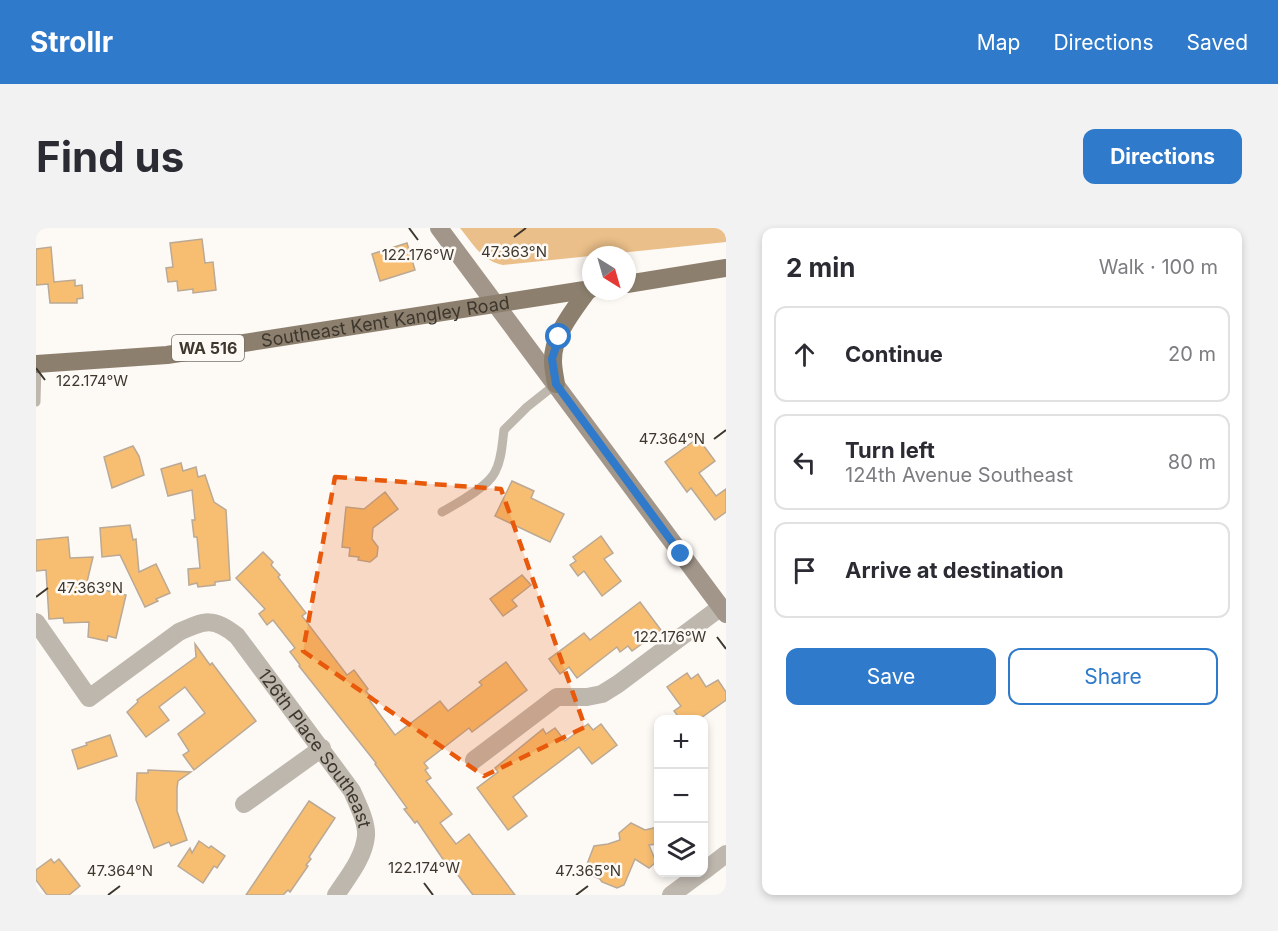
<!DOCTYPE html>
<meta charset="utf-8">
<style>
body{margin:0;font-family:Inter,sans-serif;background:#f2f2f3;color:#2b2b33}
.controls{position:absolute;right:18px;bottom:18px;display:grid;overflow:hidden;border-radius:12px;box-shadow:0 3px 9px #0003}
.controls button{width:54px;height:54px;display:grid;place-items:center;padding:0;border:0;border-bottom:2px solid #e1e1e2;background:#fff;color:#2b2b33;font:30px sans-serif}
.compass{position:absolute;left:546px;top:18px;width:54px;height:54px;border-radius:50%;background:#fff;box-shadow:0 3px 9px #0003;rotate:143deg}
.stop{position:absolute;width:18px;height:18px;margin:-14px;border:4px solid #2f7aca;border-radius:50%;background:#fff}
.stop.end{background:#2f7aca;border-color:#fff;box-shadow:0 2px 6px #0008}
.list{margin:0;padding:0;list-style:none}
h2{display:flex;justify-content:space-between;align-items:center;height:78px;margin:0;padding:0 24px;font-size:26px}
h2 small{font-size:20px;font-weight:400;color:#7c7c81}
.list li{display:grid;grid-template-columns:39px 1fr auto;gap:18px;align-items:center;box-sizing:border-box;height:96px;margin:0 12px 12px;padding:0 12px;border:2px solid #e1e1e2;border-radius:12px}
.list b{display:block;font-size:22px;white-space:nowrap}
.list p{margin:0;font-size:20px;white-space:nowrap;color:#7c7c81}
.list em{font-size:20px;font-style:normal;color:#7c7c81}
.actions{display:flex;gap:12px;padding:18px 24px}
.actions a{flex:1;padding:14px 0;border:2px solid #2f7aca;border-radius:12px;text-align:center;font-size:21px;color:#2f7aca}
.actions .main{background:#2f7aca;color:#fff}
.icon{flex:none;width:33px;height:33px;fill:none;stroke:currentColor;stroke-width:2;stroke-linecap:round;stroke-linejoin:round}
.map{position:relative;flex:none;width:690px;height:667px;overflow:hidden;border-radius:12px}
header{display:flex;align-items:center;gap:36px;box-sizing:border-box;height:84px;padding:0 30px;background:#2f7aca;color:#fff}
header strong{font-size:28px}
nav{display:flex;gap:33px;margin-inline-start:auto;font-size:21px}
.intro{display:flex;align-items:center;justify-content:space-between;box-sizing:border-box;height:144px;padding:0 36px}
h1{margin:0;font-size:42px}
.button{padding:15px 27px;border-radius:12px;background:#2f7aca;color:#fff;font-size:21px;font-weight:700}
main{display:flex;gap:36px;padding:0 36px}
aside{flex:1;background:#fff;border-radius:12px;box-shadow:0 3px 9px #0003}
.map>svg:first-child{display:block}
</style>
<header>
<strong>Strollr</strong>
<nav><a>Map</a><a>Directions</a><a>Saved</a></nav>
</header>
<div class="intro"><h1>Find us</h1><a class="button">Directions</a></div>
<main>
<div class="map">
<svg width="690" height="667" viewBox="0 0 690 667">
<rect width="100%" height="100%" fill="#fdf9f5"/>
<path fill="#eabf89" d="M424,0H690V14L467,37C446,33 437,16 424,0Z"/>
<g fill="#f7be72" stroke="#baa995" stroke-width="1.5">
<polygon points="166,11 169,35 177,34 180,62 157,65 157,61 142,63 141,53 132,54 130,40 137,39 134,15"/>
<polygon points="371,15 379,42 344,53 336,26"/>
<polygon points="15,19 18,54 39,52 39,58 46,57 47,70 41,71 41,75 14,75 12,56 0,57 0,21"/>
<polygon points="662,210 679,233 663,245 680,268 690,261 690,284 679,292 655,260 651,264 629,234"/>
<polygon points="97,218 103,228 108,247 76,260 68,229"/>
<polygon points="145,235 147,243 160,239 162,249 169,247 178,274 190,282 194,352 179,354 179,357 162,359 161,355 153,357 152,341 164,340 161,309 158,309 156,292 159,292 156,262 132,268 125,241"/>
<polygon points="476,253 498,263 495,270 528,286 514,314 459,288"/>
<polygon points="349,264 362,281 337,300 336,311 342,319 341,328 334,334 322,332 323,329 313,328 314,320 306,319 310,279 328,281"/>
<polygon points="94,297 97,312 100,311 103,344 120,336 134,365 120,371 122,373 109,379 84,327 66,329 64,300"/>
<polygon points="565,308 577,325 568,331 585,353 566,368 548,343 542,348 534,337 540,333 537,329"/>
<polygon points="32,309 34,330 57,329 50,358 90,367 80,410 72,408 71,413 52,409 53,394 28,395 27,390 13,391 10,342 0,343 0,312"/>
<polygon points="227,324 237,334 235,337 244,347 242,349 270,385 266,388 311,447 318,442 332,461 330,463 336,471 334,473 359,507 404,473 412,483 446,457 443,454 470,434 491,462 436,504 433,500 388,535 392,540 389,542 395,550 390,553 416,586 404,595 420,616 433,606 479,667 437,667 415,638 413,640 381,593 379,595 368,581 371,580 339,536 340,535 263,438 264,437 254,424 259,420 237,392 231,397 223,386 229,381 200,350"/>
<polygon points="486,347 495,357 476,372 481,378 467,388 454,371"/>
<polygon points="604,374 625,402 596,423 592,418 584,424 581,419 541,450 533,439 524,446 513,431 548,405 554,412"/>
<polygon points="159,416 174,437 176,435 220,493 158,542 147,527 153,523 142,506 169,485 149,459 123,479 133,492 110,509 91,484 102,474 101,472 160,429"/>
<polygon points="651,445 655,451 662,446 670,459 682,452 690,464 690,472 662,492 645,492 638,483 645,478 631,459"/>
<polygon points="552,496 557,502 565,496 581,517 556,536 543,519 477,569 491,588 472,602 441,560 462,544 459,540 507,501 510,506 519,500 529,513"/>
<polygon points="74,507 81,528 42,541 36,522 51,517 50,515"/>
<polygon points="112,542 155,544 142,553 141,560 141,583 151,612 135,618 133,614 118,620 100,572 101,545 112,545"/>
<polygon points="273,573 299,590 273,629 275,631 270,637 272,638 254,664 252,662 247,667 210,667"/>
<polygon points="595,595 609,602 622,599 622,616 613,617 620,634 613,640 599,631 588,657 581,660 566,654 564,651 548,644 558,618 572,616 584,612 583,605"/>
<polygon points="163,613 173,620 175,618 189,628 181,640 178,638 167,655 142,638 154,620 156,625"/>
<polygon points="15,631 18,635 23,631 44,658 33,667 11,667 0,652 0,642"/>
</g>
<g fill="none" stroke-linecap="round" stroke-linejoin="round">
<g stroke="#beb7ae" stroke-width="9">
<polyline points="0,174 1,136"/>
<path d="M406,284C420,276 452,259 459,244C466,231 466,216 468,202L491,179L520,156"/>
</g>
<g stroke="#beb7ae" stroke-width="18">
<path id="s1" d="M0,394L53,470L143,404C169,392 178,389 201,408L316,563C322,577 331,594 330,608C328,630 311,650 300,667"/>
<polyline points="438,532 521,469 551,469 566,466 582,456 685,379"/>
<polyline points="208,576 286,520"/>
<polyline points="668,643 690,626"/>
<polyline points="635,667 666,644"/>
</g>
<polyline stroke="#a19689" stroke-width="18" points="403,0 690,386"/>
<g stroke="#8c7f6e" stroke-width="18">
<polyline points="591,56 690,40"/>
<path id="s2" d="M0,136L131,127L555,61"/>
<path d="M520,156C519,149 517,141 517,133C516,108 538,82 552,62"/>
</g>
</g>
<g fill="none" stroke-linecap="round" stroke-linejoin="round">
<polyline stroke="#2f7aca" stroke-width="8" points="523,109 516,131 520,156 645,326"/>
</g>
<path fill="#e8590c" fill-opacity="0.2" stroke="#e8590c" stroke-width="4.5" stroke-dasharray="12 8" stroke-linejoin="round" d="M299,249L465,261L549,499L448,548L267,423Z"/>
<path fill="none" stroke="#3d372e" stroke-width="2" d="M373,0L382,12M478,9L490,0M0,140L9,152M678,211L690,202M0,369L12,360M681,409L690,421M388,655L397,667M72,667L84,658M540,667L552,658"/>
<g text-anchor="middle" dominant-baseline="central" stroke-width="5" stroke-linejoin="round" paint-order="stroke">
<rect fill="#fdf9f5" stroke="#77716a" stroke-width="1.5" x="136" y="107" width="72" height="26" rx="4.5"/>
<g font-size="16" font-weight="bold" fill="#3d372e">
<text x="172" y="120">WA 516</text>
</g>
<g font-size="18" fill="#3d372e" stroke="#fdf9f5">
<text stroke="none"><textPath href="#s2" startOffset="352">Southeast Kent Kangley Road</textPath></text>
<text stroke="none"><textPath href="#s1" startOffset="405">126th Place Southeast</textPath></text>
</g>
</g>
<g font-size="15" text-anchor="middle" fill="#3d372e" stroke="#fdf9f5" stroke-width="5" stroke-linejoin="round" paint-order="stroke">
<text x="478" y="29">47.363°N</text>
<text x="382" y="32">122.176°W</text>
<text x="56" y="158">122.174°W</text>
<text x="636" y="216">47.364°N</text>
<text x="54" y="365">47.363°N</text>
<text x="634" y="414">122.176°W</text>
<text x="388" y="645">122.174°W</text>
<text x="84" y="648">47.364°N</text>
<text x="552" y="648">47.365°N</text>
</g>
</svg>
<div class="controls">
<button>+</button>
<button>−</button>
<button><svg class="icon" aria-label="layers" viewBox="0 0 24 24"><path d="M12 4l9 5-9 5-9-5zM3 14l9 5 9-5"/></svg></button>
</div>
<svg class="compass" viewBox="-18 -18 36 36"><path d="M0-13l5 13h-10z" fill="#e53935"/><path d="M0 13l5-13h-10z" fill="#7c7c81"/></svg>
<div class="stop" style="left:523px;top:109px"></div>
<div class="stop end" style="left:645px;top:326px"></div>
</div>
<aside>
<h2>2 min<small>Walk · 100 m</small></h2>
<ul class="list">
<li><svg class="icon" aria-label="ahead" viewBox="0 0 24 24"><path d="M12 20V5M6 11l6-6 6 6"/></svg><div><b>Continue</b></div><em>20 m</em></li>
<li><svg class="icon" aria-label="left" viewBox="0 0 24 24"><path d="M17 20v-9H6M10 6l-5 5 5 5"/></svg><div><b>Turn left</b><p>124th Avenue Southeast</p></div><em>80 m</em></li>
<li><svg class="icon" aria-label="arrive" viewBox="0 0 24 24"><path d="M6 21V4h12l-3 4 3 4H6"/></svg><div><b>Arrive at destination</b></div></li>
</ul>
<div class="actions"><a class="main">Save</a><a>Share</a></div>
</aside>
</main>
